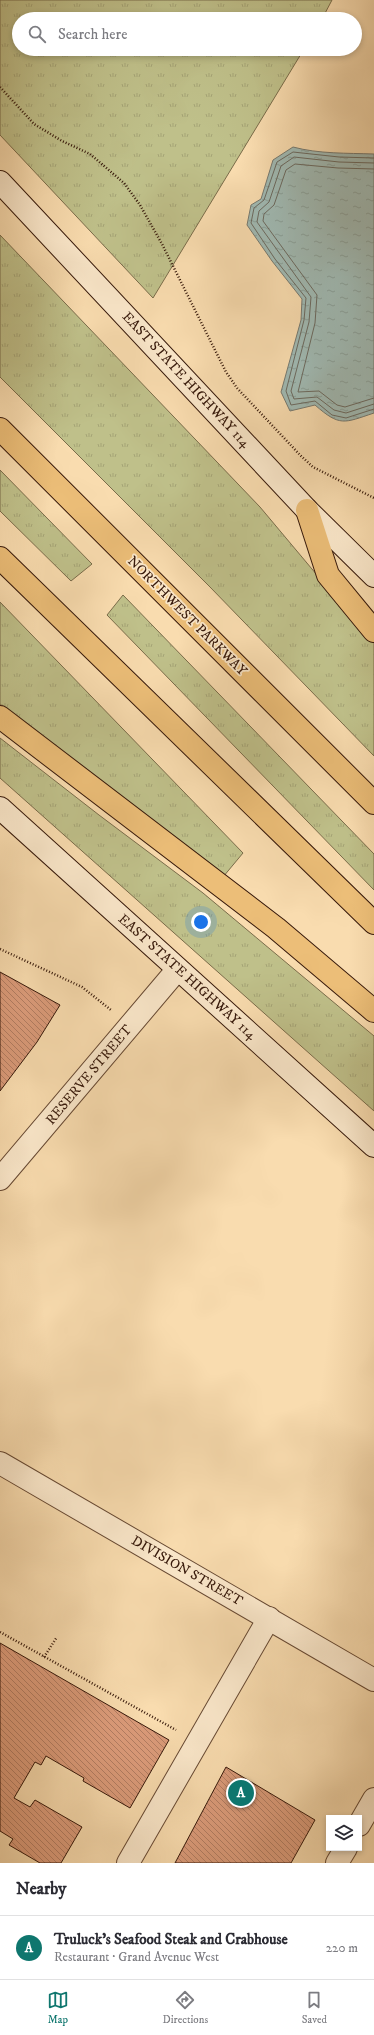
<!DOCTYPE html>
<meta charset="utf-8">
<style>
body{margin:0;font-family:"IM FELL DW Pica",serif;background:#f2f2f3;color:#2b2b33}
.controls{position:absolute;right:12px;bottom:12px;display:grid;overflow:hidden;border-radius:0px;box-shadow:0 2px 6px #0003}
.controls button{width:36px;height:36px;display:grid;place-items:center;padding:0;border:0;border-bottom:1px solid #e1e1e2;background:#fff;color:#2b2b33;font:20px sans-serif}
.you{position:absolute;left:201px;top:922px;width:14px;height:14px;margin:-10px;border:3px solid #fff;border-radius:50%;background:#1a73e8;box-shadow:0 0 0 6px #1a73e833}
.badge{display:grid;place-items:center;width:26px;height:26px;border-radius:50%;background:#0f766e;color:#fff;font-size:13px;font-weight:700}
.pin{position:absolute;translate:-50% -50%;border:2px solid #fff;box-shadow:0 1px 4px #0006}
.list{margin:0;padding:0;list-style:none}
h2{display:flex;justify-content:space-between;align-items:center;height:52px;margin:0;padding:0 16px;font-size:17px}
h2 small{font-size:13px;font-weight:400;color:#7c7c81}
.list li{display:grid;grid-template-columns:26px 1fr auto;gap:12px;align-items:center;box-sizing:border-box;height:64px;padding:0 16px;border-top:1px solid #e1e1e2}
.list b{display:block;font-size:15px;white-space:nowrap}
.list p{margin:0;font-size:13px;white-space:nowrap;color:#7c7c81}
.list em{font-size:13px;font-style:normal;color:#7c7c81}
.icon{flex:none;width:22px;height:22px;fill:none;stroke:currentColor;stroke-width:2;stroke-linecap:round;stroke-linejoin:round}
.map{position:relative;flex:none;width:374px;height:1863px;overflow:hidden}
.search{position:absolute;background:#fff;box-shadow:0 2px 6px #0003;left:12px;right:12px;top:12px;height:44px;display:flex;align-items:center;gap:10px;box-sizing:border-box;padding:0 14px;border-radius:22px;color:#7c7c81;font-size:15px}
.sheet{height:116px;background:#fff}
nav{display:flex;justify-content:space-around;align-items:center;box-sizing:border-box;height:56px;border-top:1px solid #e1e1e2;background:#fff;font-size:11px;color:#7c7c81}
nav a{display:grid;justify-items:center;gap:2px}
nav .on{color:#0f766e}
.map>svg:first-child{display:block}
</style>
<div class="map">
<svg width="374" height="1863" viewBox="0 0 374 1863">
<defs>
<pattern id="grass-tufts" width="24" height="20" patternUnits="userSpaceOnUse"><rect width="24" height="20" fill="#bfc08a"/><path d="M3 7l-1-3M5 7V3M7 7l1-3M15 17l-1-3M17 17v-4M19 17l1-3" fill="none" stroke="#a5a476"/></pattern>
<pattern id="water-ripples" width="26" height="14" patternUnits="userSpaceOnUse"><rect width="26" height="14" fill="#a0bab4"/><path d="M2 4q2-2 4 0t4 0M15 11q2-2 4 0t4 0" fill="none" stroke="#8a9f99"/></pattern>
<pattern id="building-back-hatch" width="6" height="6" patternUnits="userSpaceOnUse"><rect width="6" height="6" fill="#db9b7a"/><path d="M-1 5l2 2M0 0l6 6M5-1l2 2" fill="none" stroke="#b27d62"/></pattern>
</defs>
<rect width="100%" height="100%" fill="#f9dcaf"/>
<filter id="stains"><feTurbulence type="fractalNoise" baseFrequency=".005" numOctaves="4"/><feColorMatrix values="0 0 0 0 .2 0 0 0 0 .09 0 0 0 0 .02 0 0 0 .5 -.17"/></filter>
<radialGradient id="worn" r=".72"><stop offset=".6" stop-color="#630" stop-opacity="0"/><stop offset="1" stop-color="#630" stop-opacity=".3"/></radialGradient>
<g fill="url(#grass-tufts)" stroke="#7a6c4a">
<polygon points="0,0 332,0 322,19 19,19 19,49 304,49 153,298 0,135"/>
<polygon points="0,235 260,507 374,643 374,756 210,587 0,377"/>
<polygon points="0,470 92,564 71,581 0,511"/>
<polygon points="123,595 374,854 374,890 107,615"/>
<polygon points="0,602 243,853 223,877 0,704"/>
<polygon points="0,738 99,815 203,893 374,1036 374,1111 0,778"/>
</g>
<path fill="url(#water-ripples)" stroke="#767970" d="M293,147C319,154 347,153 374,154V413C344,423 340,427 315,405L290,411L281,392L301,320L302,299L272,261L247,225L251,205L261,199L273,160Z"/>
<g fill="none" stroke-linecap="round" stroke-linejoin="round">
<g stroke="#6b695f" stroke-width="1">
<polyline points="374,158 339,157 293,152 277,162 264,200 254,208 251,223 275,259 306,298 304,320 286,391 291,405 315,401 332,415 346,418 374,409"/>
<polyline points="374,163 339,162 294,157 281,166 269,202 259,211 257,222 311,297 309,322 291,391 294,399 317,397 334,410 346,413 374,404"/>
<polyline points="374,169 338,168 295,164 286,170 274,205 264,214 263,221 317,295 315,323 298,392 319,391 337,405 345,407 374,398"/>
</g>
</g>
<g fill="url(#building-back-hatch)" stroke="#36180a">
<polygon points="0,972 60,1005 37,1042 0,1091"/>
<polygon points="0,1643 169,1740 130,1808 83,1781 84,1778 46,1756 41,1765 35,1762 14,1798 30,1807 35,1800 82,1827 61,1863 40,1863 9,1845 13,1839 0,1831"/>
<polygon points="226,1767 315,1820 291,1863 175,1863"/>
</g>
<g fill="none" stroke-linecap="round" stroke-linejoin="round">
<defs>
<g id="minor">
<polyline points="0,1179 177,970"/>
<polyline points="0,1463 374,1680"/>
<polyline points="359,1825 374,1799"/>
<polyline points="128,1863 269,1618"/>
<polyline points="337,1863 346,1848"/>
</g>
<g id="secondary">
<polyline points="0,182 307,510 374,576"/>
<polyline points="0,808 374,1146"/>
</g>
<g id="motorway">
<polyline points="0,429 374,803"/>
<polyline points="307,510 328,575 374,631"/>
<polyline points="0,558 374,923"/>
<polyline points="0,717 276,928 374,1011"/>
</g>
</defs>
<use href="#minor" stroke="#674933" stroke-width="24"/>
<use href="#secondary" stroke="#36180a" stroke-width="24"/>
<use href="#motorway" stroke="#36180a" stroke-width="24"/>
<g stroke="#36180a" stroke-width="2.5" stroke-dasharray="1 2" stroke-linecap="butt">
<polyline points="0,87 34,124 62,141 90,154 124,183 140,205 162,244 226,372 237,388 301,456 313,467 374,498"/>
<polyline points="0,949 82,987 111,1010"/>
<polyline points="0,1632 176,1730"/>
<polyline points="44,1657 57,1637"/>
</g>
<use href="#minor" stroke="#fbe8cb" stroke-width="22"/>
<use href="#secondary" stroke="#fbe8cb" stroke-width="22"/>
<use href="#motorway" stroke="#ecbe78" stroke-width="22"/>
</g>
<g text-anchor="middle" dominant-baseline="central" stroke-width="3.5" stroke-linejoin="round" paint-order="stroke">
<g font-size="14" fill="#36180a" stroke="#fbe8cb">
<text transform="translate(186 380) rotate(47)">EAST STATE HIGHWAY 114</text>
<text transform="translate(187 616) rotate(45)">NORTHWEST PARKWAY</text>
<text transform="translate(187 977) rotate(42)">EAST STATE HIGHWAY 114</text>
<text transform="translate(89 1075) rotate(-50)">RESERVE STREET</text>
<text transform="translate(187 1571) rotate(30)">DIVISION STREET</text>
</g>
</g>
<rect width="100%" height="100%" filter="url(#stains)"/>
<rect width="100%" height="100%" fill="url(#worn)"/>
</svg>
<div class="controls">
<button><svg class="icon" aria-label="layers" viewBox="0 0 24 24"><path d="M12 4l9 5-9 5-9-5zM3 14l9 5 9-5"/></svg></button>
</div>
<div class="you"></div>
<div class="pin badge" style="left:241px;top:1793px">A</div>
<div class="search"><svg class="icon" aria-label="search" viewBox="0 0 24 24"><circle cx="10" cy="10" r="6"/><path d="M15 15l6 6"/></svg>Search here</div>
</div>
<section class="sheet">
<h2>Nearby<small></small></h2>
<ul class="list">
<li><span class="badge">A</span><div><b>Truluck's Seafood Steak and Crabhouse</b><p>Restaurant · Grand Avenue West</p></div><em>220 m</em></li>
</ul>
</section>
<nav>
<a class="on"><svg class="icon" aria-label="map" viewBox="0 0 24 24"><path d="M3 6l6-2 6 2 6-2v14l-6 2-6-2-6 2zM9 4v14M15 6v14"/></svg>Map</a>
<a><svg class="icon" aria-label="directions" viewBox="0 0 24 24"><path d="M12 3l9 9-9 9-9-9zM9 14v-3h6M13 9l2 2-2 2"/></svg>Directions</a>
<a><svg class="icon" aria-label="saved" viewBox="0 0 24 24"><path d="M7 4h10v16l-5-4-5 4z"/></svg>Saved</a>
</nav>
